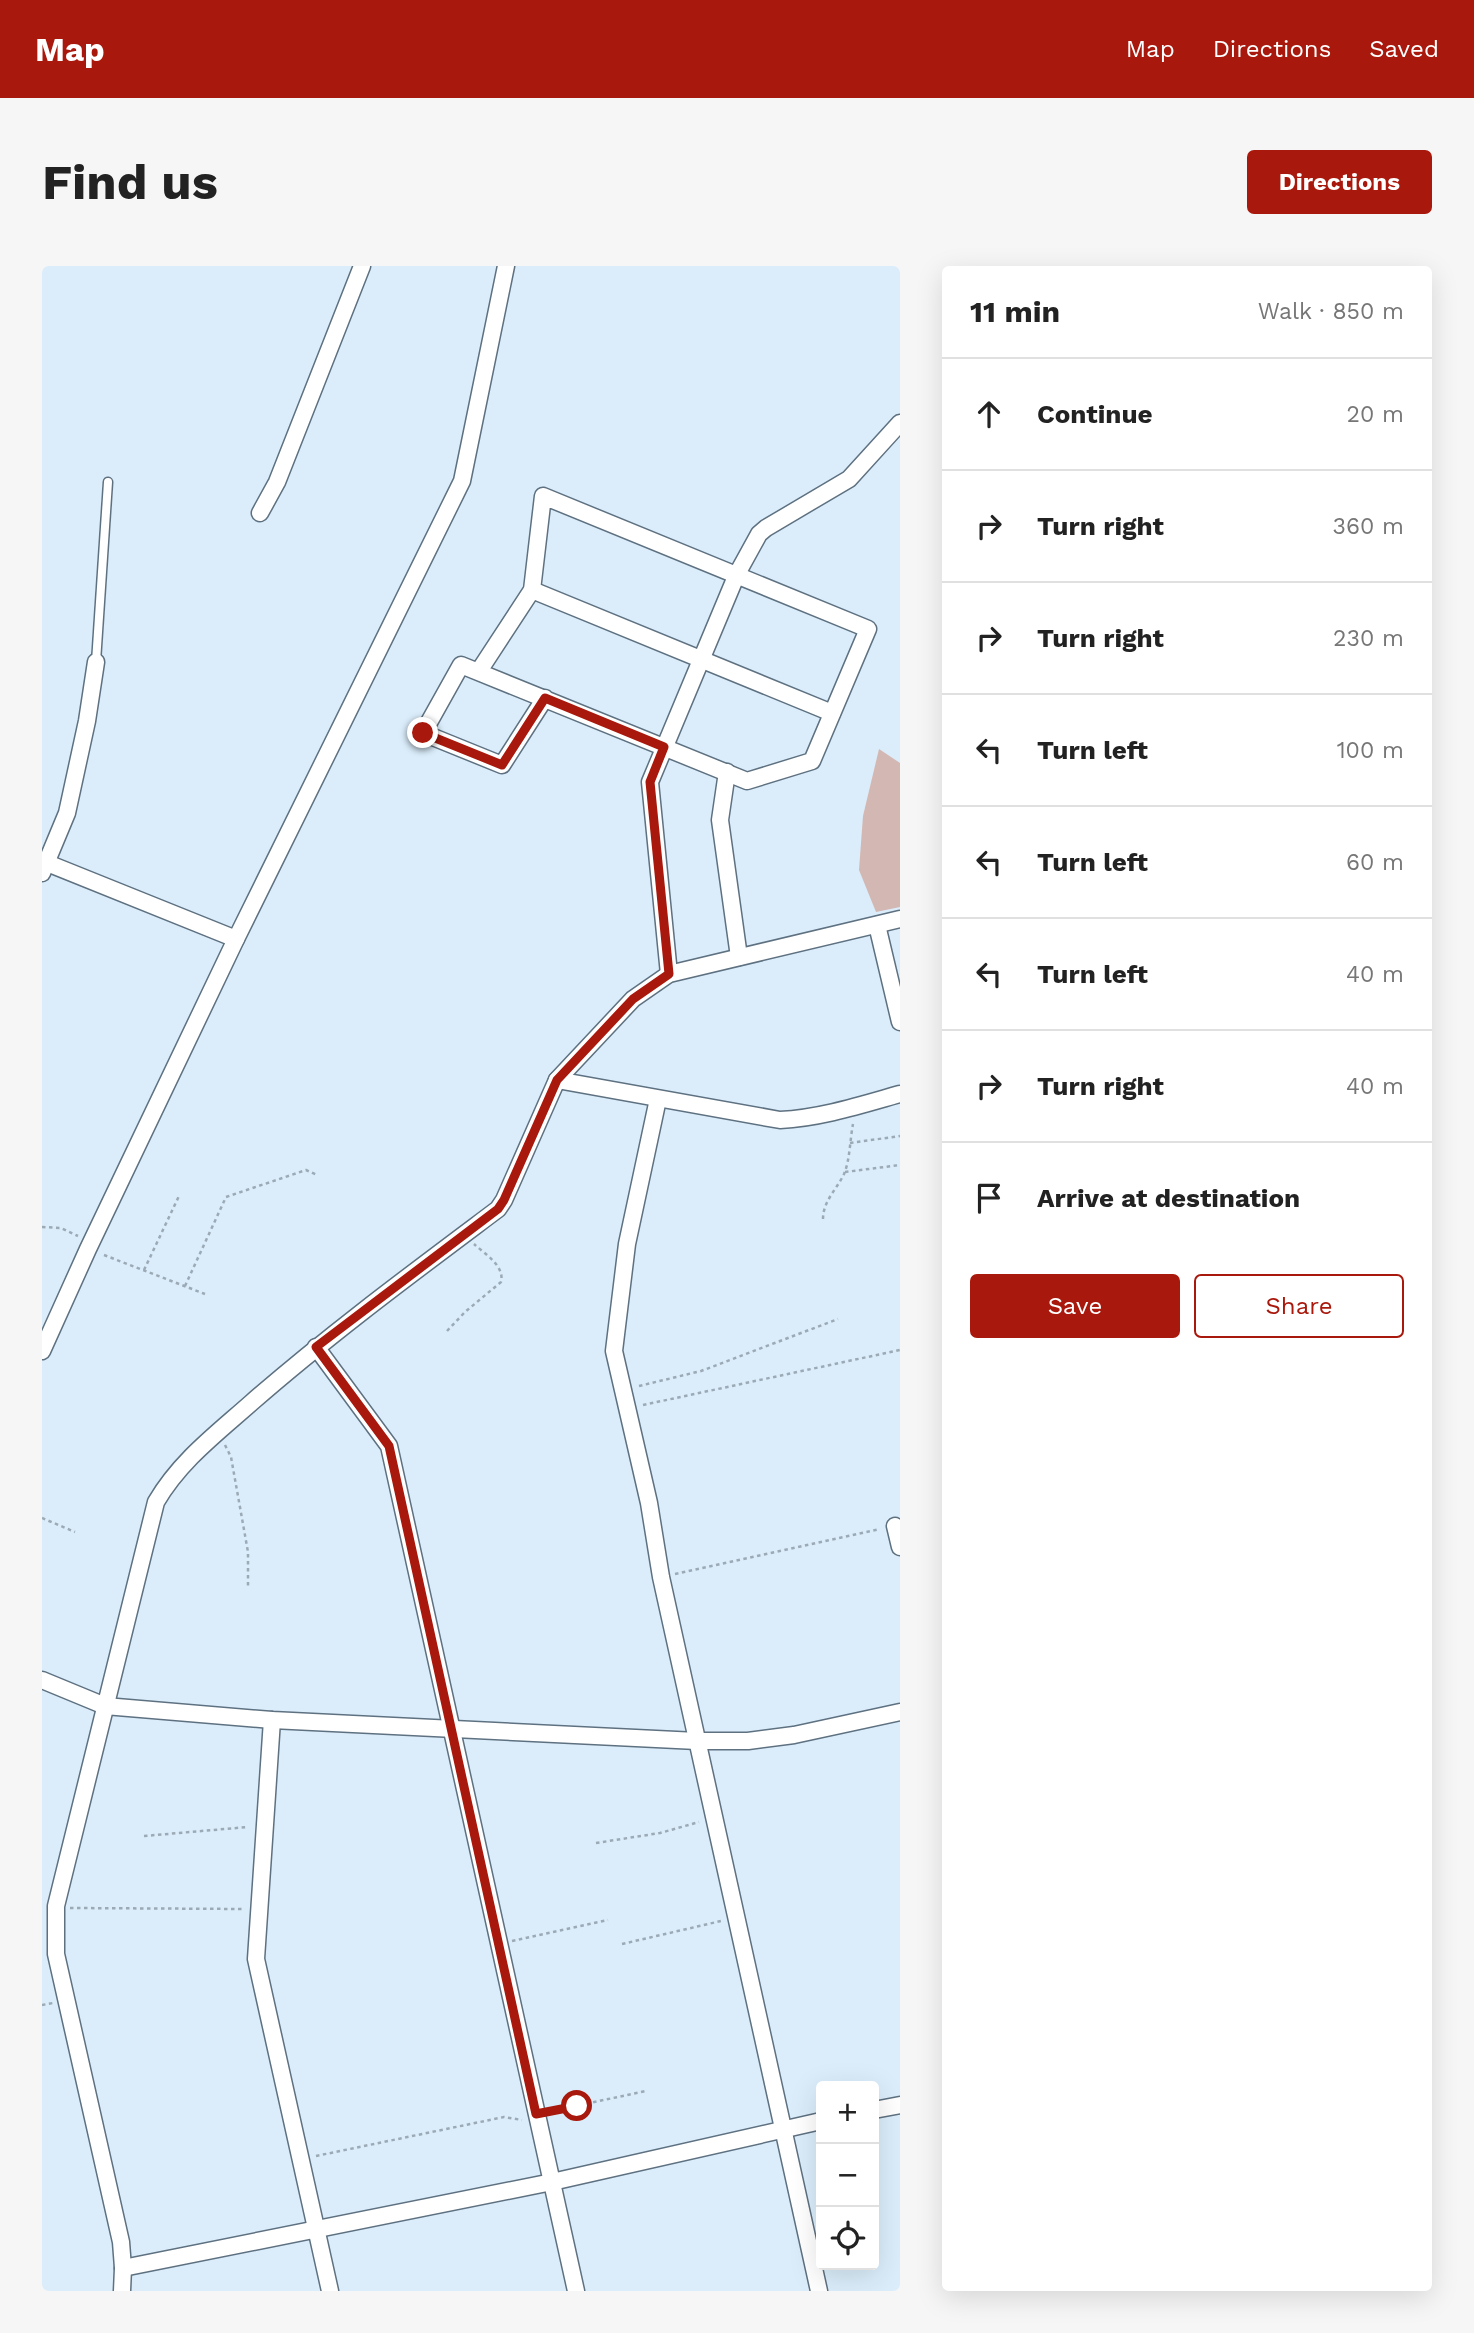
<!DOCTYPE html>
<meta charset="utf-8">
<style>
body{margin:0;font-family:"Work Sans",sans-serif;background:#f6f6f6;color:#222}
.controls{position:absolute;right:21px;bottom:21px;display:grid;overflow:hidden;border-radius:7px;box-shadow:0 7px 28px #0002}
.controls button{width:63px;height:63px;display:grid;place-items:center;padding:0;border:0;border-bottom:2px solid #e0e0e0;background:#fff;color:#222;font:35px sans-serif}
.stop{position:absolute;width:21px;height:21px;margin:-16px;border:5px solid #a9180c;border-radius:50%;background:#fff}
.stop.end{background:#a9180c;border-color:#fff;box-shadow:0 2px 7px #0008}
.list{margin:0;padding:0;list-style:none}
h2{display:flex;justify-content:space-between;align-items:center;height:91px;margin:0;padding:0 28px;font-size:30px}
h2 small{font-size:23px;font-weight:400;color:#767676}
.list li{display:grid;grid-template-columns:46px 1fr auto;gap:21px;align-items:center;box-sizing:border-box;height:112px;padding:0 28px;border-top:2px solid #e0e0e0}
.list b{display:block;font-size:26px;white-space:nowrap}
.list em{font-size:23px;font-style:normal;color:#767676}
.actions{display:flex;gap:14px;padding:21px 28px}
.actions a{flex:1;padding:16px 0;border:2px solid #a9180c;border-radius:7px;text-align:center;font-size:24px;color:#a9180c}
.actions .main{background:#a9180c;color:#fff}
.icon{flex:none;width:38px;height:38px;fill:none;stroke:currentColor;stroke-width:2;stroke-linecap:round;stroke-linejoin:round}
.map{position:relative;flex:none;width:858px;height:2025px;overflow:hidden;border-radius:7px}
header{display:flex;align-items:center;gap:42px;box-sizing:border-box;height:98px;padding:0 35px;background:#a9180c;color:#fff}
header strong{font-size:33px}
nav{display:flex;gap:38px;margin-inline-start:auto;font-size:24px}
.intro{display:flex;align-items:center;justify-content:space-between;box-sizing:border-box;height:168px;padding:0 42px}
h1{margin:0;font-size:49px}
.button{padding:18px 32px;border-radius:7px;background:#a9180c;color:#fff;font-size:24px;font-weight:700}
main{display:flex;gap:42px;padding:0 42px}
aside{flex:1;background:#fff;border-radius:7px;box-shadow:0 7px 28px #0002}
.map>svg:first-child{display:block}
</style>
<header>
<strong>Map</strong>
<nav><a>Map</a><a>Directions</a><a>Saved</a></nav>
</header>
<div class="intro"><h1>Find us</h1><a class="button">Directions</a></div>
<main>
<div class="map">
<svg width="858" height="2025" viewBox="0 0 858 2025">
<rect width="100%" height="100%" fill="#dbedfb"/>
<polygon fill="#d3b7b2" points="837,483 858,497 858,641 834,646 817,604 821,550"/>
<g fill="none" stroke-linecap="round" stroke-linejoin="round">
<defs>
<polyline id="service" points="54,396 66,216"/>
<g id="minor">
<polyline points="218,247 235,216 320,0"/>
<polyline points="490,324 790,447"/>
<polyline points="437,405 490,324 501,230 826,363 770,495 705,515 419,399 381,467 460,499 503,432"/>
<polyline points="685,506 678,554 697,691"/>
<polyline points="0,595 194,673"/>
<polyline points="0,607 25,547 45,455 54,396"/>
<polyline points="835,659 858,756"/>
<polyline points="627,708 608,516 695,308 717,268 724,262 807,213 858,157"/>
<path d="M515,814L738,854C779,852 819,839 858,828"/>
<polyline points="616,833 585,978 572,1085 607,1237 619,1311 777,2025"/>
<polyline points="274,1081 347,1180 534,2025"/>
<polyline points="0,1085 46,983 194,673 420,215 464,0"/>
<polyline points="853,1260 858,1281"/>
<polyline points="0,1414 63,1440 230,1454 655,1475 706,1475 752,1469 858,1446"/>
<polyline points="230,1454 214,1693 288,2025"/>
<polyline points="832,1844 858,1839"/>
<polyline points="81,2002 510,1916 779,1855"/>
<path d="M80,2025L81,2002L79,1976L14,1688V1640L114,1236C138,1195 174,1168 209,1137C288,1068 372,1006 456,943L462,934L515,814L591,733L627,708L858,653"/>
</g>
</defs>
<use href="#service" stroke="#5e7181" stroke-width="11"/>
<use href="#minor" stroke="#5e7181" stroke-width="19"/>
<g stroke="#9caab5" stroke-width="2.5" stroke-dasharray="3.5 3.5" stroke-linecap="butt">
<polyline points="808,877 858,870"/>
<polyline points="803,906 858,899"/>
<path d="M781,953C781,935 795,923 802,908C808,894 808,873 811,858"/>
<polyline points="0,961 19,962 36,970"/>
<polyline points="62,989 163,1028"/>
<polyline points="102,1004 137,930"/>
<polyline points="143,1020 184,931 264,904 275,909"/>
<path d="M405,1065L423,1046L459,1016C463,1000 443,988 432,978"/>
<polyline points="597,1120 659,1105 796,1053"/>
<polyline points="601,1139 858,1084"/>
<polyline points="183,1179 189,1191 206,1286 206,1323"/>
<polyline points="0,1252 33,1266"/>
<polyline points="633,1308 838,1263"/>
<polyline points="102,1570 206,1561"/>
<polyline points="554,1577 618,1567 657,1556"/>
<polyline points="28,1642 203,1643"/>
<polyline points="470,1675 566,1654"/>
<polyline points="580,1678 679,1655"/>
<polyline points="0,1739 11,1737"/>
<polyline points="510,1845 604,1825"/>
<polyline points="274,1890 462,1851 480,1854"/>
</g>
<use href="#service" stroke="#fff" stroke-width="8"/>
<use href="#minor" stroke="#fff" stroke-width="16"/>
</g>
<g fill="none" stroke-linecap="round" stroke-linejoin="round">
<polyline stroke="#a9180c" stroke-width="9" points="381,467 460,499 503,432 622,481 608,516 627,708 591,733 515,814 462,934 456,943 274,1081 347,1180 494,1848 535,1840"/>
</g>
</svg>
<div class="controls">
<button>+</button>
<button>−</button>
<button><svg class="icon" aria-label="locate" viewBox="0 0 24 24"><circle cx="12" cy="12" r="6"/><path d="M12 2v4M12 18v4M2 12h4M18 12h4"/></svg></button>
</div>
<div class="stop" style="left:535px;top:1840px"></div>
<div class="stop end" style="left:381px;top:467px"></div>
</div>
<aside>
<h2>11 min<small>Walk · 850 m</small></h2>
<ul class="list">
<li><svg class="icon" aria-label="ahead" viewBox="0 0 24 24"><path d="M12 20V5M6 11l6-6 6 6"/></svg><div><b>Continue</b></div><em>20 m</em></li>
<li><svg class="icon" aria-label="right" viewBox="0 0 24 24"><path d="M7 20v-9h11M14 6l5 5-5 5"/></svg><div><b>Turn right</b></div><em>360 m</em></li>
<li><svg class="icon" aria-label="right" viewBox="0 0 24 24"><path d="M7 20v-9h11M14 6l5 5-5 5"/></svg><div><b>Turn right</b></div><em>230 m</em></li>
<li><svg class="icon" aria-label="left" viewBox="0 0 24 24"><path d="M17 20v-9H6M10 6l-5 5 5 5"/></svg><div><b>Turn left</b></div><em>100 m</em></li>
<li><svg class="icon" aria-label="left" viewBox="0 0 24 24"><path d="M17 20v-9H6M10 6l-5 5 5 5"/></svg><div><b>Turn left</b></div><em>60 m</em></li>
<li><svg class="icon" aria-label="left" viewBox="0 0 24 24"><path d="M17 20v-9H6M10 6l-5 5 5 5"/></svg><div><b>Turn left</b></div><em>40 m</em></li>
<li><svg class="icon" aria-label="right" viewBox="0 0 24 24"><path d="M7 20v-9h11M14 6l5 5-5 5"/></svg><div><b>Turn right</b></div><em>40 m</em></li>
<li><svg class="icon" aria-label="arrive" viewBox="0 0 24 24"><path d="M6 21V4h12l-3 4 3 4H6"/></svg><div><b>Arrive at destination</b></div></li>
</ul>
<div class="actions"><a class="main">Save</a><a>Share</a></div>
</aside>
</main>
